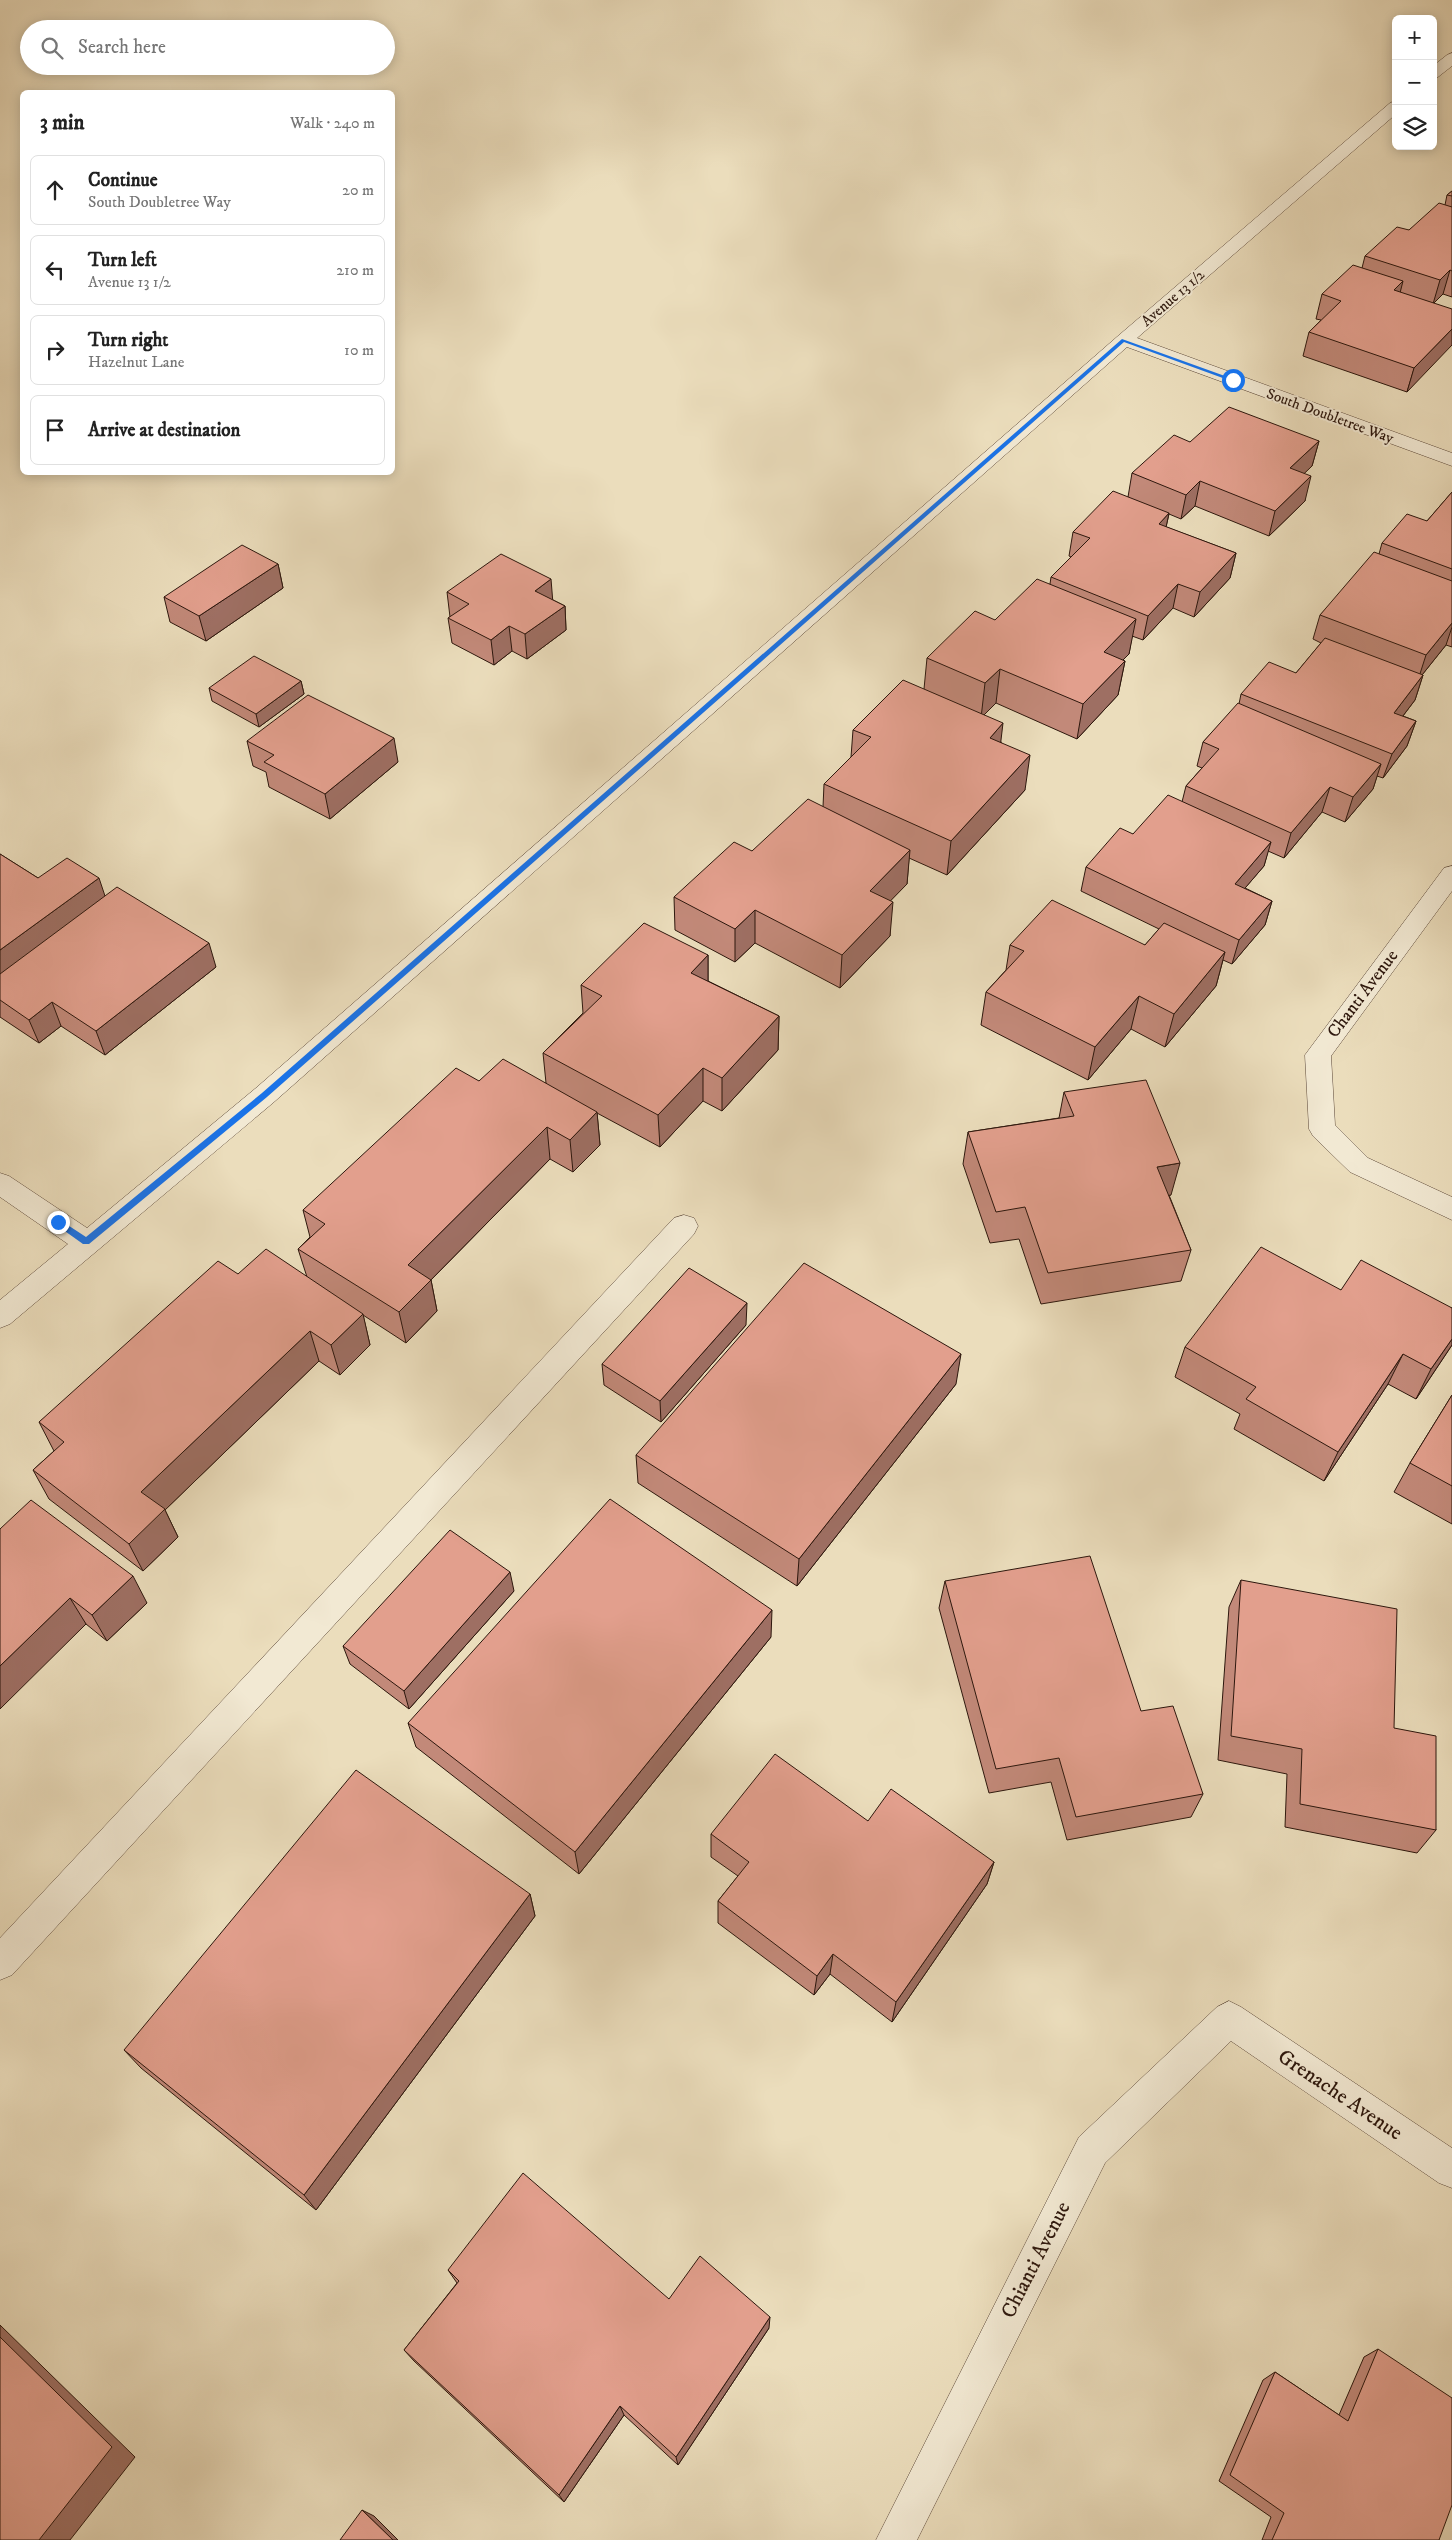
<!DOCTYPE html>
<meta charset="utf-8">
<style>
body{margin:0;font-family:"IM FELL DW Pica",serif;background:#f6f6f6;color:#222}
.controls{position:absolute;right:15px;top:15px;display:grid;overflow:hidden;border-radius:8px;box-shadow:0 2px 12px #0003}
.controls button{width:45px;height:45px;display:grid;place-items:center;padding:0;border:0;border-bottom:1px solid #e0e0e0;background:#fff;color:#222;font:25px sans-serif}
.stop{position:absolute;width:15px;height:15px;margin:-11px;border:4px solid #1a73e8;border-radius:50%;background:#fff}
.stop.end{background:#1a73e8;border-color:#fff;box-shadow:0 1px 5px #0008}
.list{margin:0;padding:0;list-style:none}
h2{display:flex;justify-content:space-between;align-items:center;height:65px;margin:0;padding:0 20px;font-size:21px}
h2 small{font-size:16px;font-weight:400;color:#767676}
.list li{display:grid;grid-template-columns:32px 1fr auto;gap:15px;align-items:center;box-sizing:border-box;height:70px;margin:0 10px 10px;padding:0 10px;border:1px solid #e0e0e0;border-radius:8px}
.list b{display:block;font-size:19px;white-space:nowrap}
.list p{margin:0;font-size:16px;white-space:nowrap;color:#767676}
.list em{font-size:16px;font-style:normal;color:#767676}
.icon{flex:none;width:28px;height:28px;fill:none;stroke:currentColor;stroke-width:2;stroke-linecap:round;stroke-linejoin:round}
.map{position:relative;flex:none;width:1452px;height:2540px;overflow:hidden}
.search{position:absolute;background:#fff;box-shadow:0 2px 12px #0003;left:20px;top:20px;width:375px;height:55px;display:flex;align-items:center;gap:12px;box-sizing:border-box;padding:0 18px;border-radius:28px;color:#767676;font-size:19px}
.panel{position:absolute;background:#fff;box-shadow:0 2px 12px #0003;left:20px;top:90px;width:375px;height:385px;border-radius:8px}
.map>svg:first-child{display:block}
</style>
<div class="map">
<svg width="1452" height="2540" viewBox="0 0 1452 2540">
<rect width="100%" height="100%" fill="#ebddbc"/>
<filter id="stains"><feTurbulence type="fractalNoise" baseFrequency=".004" numOctaves="4"/><feColorMatrix values="0 0 0 0 .2 0 0 0 0 .09 0 0 0 0 .02 0 0 0 .5 -.17"/></filter>
<radialGradient id="worn" r=".72"><stop offset=".6" stop-color="#630" stop-opacity="0"/><stop offset="1" stop-color="#630" stop-opacity=".3"/></radialGradient>
<g fill="none" stroke-linecap="round" stroke-linejoin="round">
<defs>
<g id="minor">
<polygon points="1452,53 1452,66 1438,77 1433,79 1433,66 1447,55"/>
<polygon points="1396,101 1396,114 1137,338 1452,453 1452,466 1127,347 274,1102 10,1324 0,1328 0,1300 68,1244 0,1197 0,1173 9,1176 87,1228 256,1088 1118,336 1390,103"/>
<polygon points="1452,866 1452,891 1331,1056 1335,1125 1368,1158 1452,1197 1452,1220 1350,1172 1313,1136 1309,1129 1305,1055 1444,868"/>
<polygon points="684,1215 694,1218 698,1226 694,1234 12,1975 0,1980 0,1938 674,1218"/>
<polygon points="1229,2001 1241,2007 1452,2148 1452,2188 1439,2183 1231,2041 1105,2163 917,2540 876,2540 1079,2137 1217,2007"/>
</g>
</defs>
<use href="#minor" stroke="#5c4839" stroke-width="1"/>
<use href="#minor" fill="#f2e9d3" fill-rule="evenodd"/>
</g>
<g fill="#c28979" stroke="#2d170d">
<polygon points="1452,191 1452,297 1443,294 1434,303 1407,392 1303,356 1309,332 1321,320 1316,319 1322,294 1362,268 1365,256 1409,230 1445,205 1447,195"/>
<polygon points="1319,441 1312,466 1304,473 1305,501 1269,536 1195,506 1181,519 1169,514 1166,527 1236,553 1230,578 1194,617 1173,608 1143,640 1132,636 1129,654 1123,660 1125,661 1118,695 1077,739 996,703 984,715 1001,742 1025,790 947,875 909,858 907,884 890,901 890,936 840,988 755,943 735,962 675,930 674,897 752,851 823,807 824,784 851,757 853,730 924,689 927,658 995,620 1050,584 1051,577 1071,557 1069,556 1073,532 1128,497 1132,473 1190,442"/>
<polygon points="1452,492 1452,647 1446,645 1422,675 1423,675 1415,700 1403,716 1416,721 1407,746 1383,778 1377,776 1373,789 1345,822 1322,812 1284,858 1268,851 1264,866 1245,888 1272,901 1265,925 1232,964 1223,960 1216,986 1165,1047 1131,1029 1088,1080 981,1025 986,992 1006,970 1010,945 1145,945 1159,929 1081,891 1086,867 1133,834 1182,802 1186,786 1202,768 1197,766 1203,742 1239,704 1241,694 1296,673 1321,643 1313,639 1320,615 1379,554 1382,543 1427,521"/>
<polygon points="278,564 283,588 206,641 170,622 164,597"/>
<polygon points="447,592 553,600 565,606 566,630 527,659 512,651 494,665 452,643 448,618 450,617"/>
<polygon points="301,681 304,694 259,727 212,701 209,688"/>
<polygon points="247,741 398,762 330,819 269,787 266,772 253,766"/>
<polygon points="0,854 38,878 105,896 216,967 105,1055 61,1026 39,1043 0,1017"/>
<polygon points="708,955 708,981 779,1016 778,1050 722,1111 703,1101 660,1147 597,1113 600,1145 573,1172 550,1159 431,1280 437,1311 406,1343 363,1315 370,1345 340,1375 319,1361 165,1510 178,1537 143,1571 49,1499 33,1470 54,1451 39,1422 238,1274 307,1277 298,1249 310,1237 303,1210 479,1081 546,1083 543,1053 583,1013 581,985"/>
<polygon points="1064,1092 1171,1195 1169,1195 1191,1250 1181,1281 1041,1304 1019,1239 990,1243 963,1164 968,1132 1059,1118"/>
<polygon points="1341,1290 1452,1308 1452,1345 1416,1399 1388,1384 1324,1481 1234,1429 1240,1414 1175,1377 1185,1347"/>
<polygon points="746,1325 661,1422 604,1385 602,1364"/>
<polygon points="956,1384 797,1586 638,1483 636,1455"/>
<polygon points="1452,1395 1452,1524 1394,1492 1410,1463"/>
<polygon points="0,1529 147,1603 107,1641 86,1624"/>
<polygon points="1241,1580 1394,1728 1436,1830 1417,1853 1285,1827 1287,1774 1218,1760 1229,1607"/>
<polygon points="945,1581 1141,1711 1203,1794 1191,1817 1067,1840 1051,1782 989,1793 939,1608"/>
<polygon points="514,1591 409,1709 350,1664 343,1646"/>
<polygon points="771,1637 579,1874 416,1747 408,1723"/>
<polygon points="868,1821 994,1862 987,1884 892,2022 830,1974 814,1995 718,1923 718,1901 738,1876 711,1857 711,1834"/>
<polygon points="530,1894 535,1916 316,2210 141,2068 124,2050"/>
<polygon points="448,2270 669,2299 769,2328 678,2465 624,2415 564,2502 414,2361 404,2350 457,2283"/>
<polygon points="1378,2349 1439,2540 1262,2540 1271,2517 1219,2481 1263,2380 1275,2372 1339,2415 1364,2357"/>
</g>
<g fill="#9e6f63" stroke="#2d170d">
<polygon points="1450,270 1443,294 1433,304 1440,280"/>
<polygon points="1403,281 1397,305 1394,290"/>
<polygon points="1452,329 1452,345 1407,392 1414,368"/>
<polygon points="1319,441 1312,466 1284,493 1290,468"/>
<polygon points="1311,476 1305,501 1269,536 1275,511"/>
<polygon points="1200,481 1195,506 1181,519 1186,495"/>
<polygon points="1169,513 1164,537 1159,524"/>
<polygon points="1236,553 1230,578 1194,617 1200,592"/>
<polygon points="278,564 283,588 206,641 199,616"/>
<polygon points="551,579 553,604 535,591"/>
<polygon points="1178,584 1173,608 1143,640 1148,616"/>
<polygon points="565,606 566,630 527,659 525,634"/>
<polygon points="1136,619 1129,654 1097,686 1104,652"/>
<polygon points="1452,623 1452,627 1446,645 1418,680 1426,655"/>
<polygon points="509,626 512,651 494,665 491,640"/>
<polygon points="1125,661 1118,695 1077,739 1083,704"/>
<polygon points="1000,669 996,703 981,718 985,683"/>
<polygon points="1423,675 1415,700 1386,738 1394,713"/>
<polygon points="301,681 304,694 259,727 256,714"/>
<polygon points="1416,721 1407,746 1383,778 1392,754"/>
<polygon points="1003,723 999,757 990,738"/>
<polygon points="394,738 398,762 330,819 325,794"/>
<polygon points="1030,755 1025,790 947,875 951,841"/>
<polygon points="1381,764 1373,789 1345,822 1353,797"/>
<polygon points="1330,787 1322,812 1284,858 1291,833"/>
<polygon points="1271,842 1264,866 1228,908 1235,884"/>
<polygon points="910,850 907,884 867,925 870,891"/>
<polygon points="99,878 107,902 0,982 0,950"/>
<polygon points="1272,901 1265,925 1232,964 1239,940"/>
<polygon points="893,902 890,936 840,988 842,955"/>
<polygon points="755,910 755,943 735,962 735,929"/>
<polygon points="209,943 216,967 105,1055 96,1031"/>
<polygon points="1225,952 1216,986 1165,1047 1174,1014"/>
<polygon points="708,955 708,988 691,973"/>
<polygon points="1139,996 1131,1029 1088,1080 1095,1047"/>
<polygon points="52,1002 61,1026 39,1043 29,1020"/>
<polygon points="779,1016 778,1050 722,1111 722,1078"/>
<polygon points="703,1068 703,1101 660,1147 658,1115"/>
<polygon points="597,1112 600,1145 573,1172 570,1140"/>
<polygon points="547,1127 550,1159 422,1289 431,1280 437,1311 406,1343 399,1312 408,1265"/>
<polygon points="1180,1163 1171,1195 1148,1199 1157,1167"/>
<polygon points="747,1303 746,1325 661,1422 660,1401"/>
<polygon points="363,1314 370,1345 340,1375 331,1345"/>
<polygon points="310,1331 319,1361 165,1510 178,1537 143,1571 129,1544 141,1492"/>
<polygon points="1452,1339 1452,1345 1416,1399 1431,1369"/>
<polygon points="961,1354 956,1384 797,1586 799,1559"/>
<polygon points="1403,1354 1388,1384 1324,1481 1338,1452"/>
<polygon points="510,1572 514,1591 409,1709 404,1691"/>
<polygon points="133,1576 147,1603 107,1641 92,1615"/>
<polygon points="70,1598 86,1624 0,1709 0,1666"/>
<polygon points="772,1610 771,1637 579,1874 575,1852"/>
<polygon points="994,1862 987,1884 892,2022 896,2002"/>
<polygon points="530,1894 535,1916 316,2210 304,2195"/>
<polygon points="833,1954 830,1974 814,1995 817,1976"/>
<polygon points="770,2317 769,2328 678,2465 676,2457"/>
<polygon points="0,2325 135,2457 70,2540 39,2540 0,2337"/>
<polygon points="620,2406 624,2415 564,2502 559,2495"/>
<polygon points="362,2510 374,2516 398,2540 393,2540"/>
</g>
<g fill="#e29f8d" stroke="#2d170d">
<polygon points="1452,191 1452,196 1447,195"/>
<polygon points="1439,203 1452,207 1452,271 1450,270 1440,280 1365,256 1397,227 1409,230"/>
<polygon points="1353,265 1403,281 1394,290 1452,309 1452,329 1414,368 1309,332 1341,301 1322,294"/>
<polygon points="1229,407 1319,441 1290,468 1311,476 1275,511 1200,481 1186,495 1132,473 1174,435 1190,442"/>
<polygon points="1113,491 1169,513 1159,524 1236,553 1200,592 1178,584 1148,616 1051,577 1090,538 1073,532"/>
<polygon points="1452,492 1452,569 1382,543 1407,514 1427,521"/>
<polygon points="242,545 278,564 199,616 164,597"/>
<polygon points="1374,552 1452,581 1452,623 1426,655 1320,615"/>
<polygon points="501,554 551,579 535,591 565,606 525,634 509,626 491,640 448,618 469,604 447,592"/>
<polygon points="1037,579 1136,619 1104,652 1125,661 1083,704 1000,669 985,683 927,658 975,611 995,620"/>
<polygon points="1325,638 1423,675 1394,713 1416,721 1392,754 1241,694 1269,662 1296,673"/>
<polygon points="254,656 301,681 256,714 209,688"/>
<polygon points="903,680 1003,723 990,738 1030,755 951,841 824,784 871,737 853,730"/>
<polygon points="308,695 394,738 325,794 264,762 274,755 247,741"/>
<polygon points="1238,703 1381,764 1353,797 1330,787 1291,833 1186,786 1219,749 1203,742"/>
<polygon points="1168,795 1271,842 1235,884 1272,901 1239,940 1086,867 1120,828 1133,834"/>
<polygon points="808,799 910,850 870,891 893,902 842,955 755,910 735,929 674,897 734,842 752,851"/>
<polygon points="0,854 38,878 67,858 99,878 0,950"/>
<polygon points="117,887 209,943 96,1031 52,1002 29,1020 0,1000 0,974"/>
<polygon points="1052,900 1145,945 1164,923 1225,952 1174,1014 1139,996 1095,1047 986,992 1024,951 1010,945"/>
<polygon points="644,923 708,955 691,973 779,1016 722,1078 703,1068 658,1115 543,1053 602,996 581,985"/>
<polygon points="503,1059 597,1112 570,1140 547,1127 408,1265 431,1280 399,1312 298,1249 325,1224 303,1210 456,1068 479,1081"/>
<polygon points="1146,1080 1180,1163 1157,1167 1191,1250 1048,1273 1025,1207 996,1212 968,1132 1074,1116 1064,1092"/>
<polygon points="1261,1247 1341,1290 1361,1260 1452,1308 1452,1339 1431,1369 1403,1354 1338,1452 1246,1399 1256,1387 1185,1347"/>
<polygon points="266,1249 363,1314 331,1345 310,1331 141,1492 165,1509 129,1544 33,1470 64,1442 39,1422 218,1261 238,1274"/>
<polygon points="804,1263 961,1354 799,1559 636,1455"/>
<polygon points="689,1268 747,1303 660,1401 602,1364"/>
<polygon points="1452,1395 1452,1486 1410,1463"/>
<polygon points="610,1499 772,1610 575,1852 408,1723"/>
<polygon points="31,1500 133,1576 92,1615 70,1598 0,1666 0,1529"/>
<polygon points="450,1530 510,1572 404,1691 343,1646"/>
<polygon points="1090,1556 1141,1711 1173,1706 1203,1794 1076,1817 1059,1758 996,1769 945,1581"/>
<polygon points="1241,1580 1397,1609 1394,1728 1436,1736 1436,1830 1300,1804 1302,1749 1231,1736"/>
<polygon points="775,1754 868,1821 891,1789 994,1862 896,2002 833,1954 817,1976 718,1901 749,1862 711,1834"/>
<polygon points="356,1770 530,1894 304,2195 124,2050"/>
<polygon points="523,2173 669,2299 700,2256 770,2317 676,2457 620,2406 559,2495 404,2350 459,2281 448,2270"/>
<polygon points="0,2337 112,2447 39,2540 0,2540"/>
<polygon points="1378,2349 1452,2398 1452,2505 1439,2540 1272,2540 1284,2513 1230,2475 1275,2372 1348,2421"/>
<polygon points="362,2510 393,2540 340,2540"/>
</g>
<polygon fill="#1a73e8" points="1122,339 1236,380 1231,381 1124,342 267,1097 89,1244 83,1244 55,1224 55,1220 60,1220 86,1237 262,1093"/>
<g text-anchor="middle" dominant-baseline="central" stroke-width="4" stroke-linejoin="round" paint-order="stroke">
<g font-size="15" fill="#2d170d" stroke="#f2e9d3">
<text transform="translate(1173 298) rotate(-41)">Avenue 13 1/2</text>
<text transform="translate(1330 416) rotate(20)">South Doubletree Way</text>
</g>
<g font-size="18" fill="#2d170d" stroke="#f2e9d3">
<text transform="translate(1363 994) rotate(-53)">Chanti Avenue</text>
</g>
<g font-size="21" fill="#2d170d" stroke="#f2e9d3">
<text transform="translate(1340 2095) rotate(34)">Grenache Avenue</text>
<text transform="translate(1036 2260) rotate(-63)">Chianti Avenue</text>
</g>
</g>
<rect width="100%" height="100%" filter="url(#stains)"/>
<rect width="100%" height="100%" fill="url(#worn)"/>
</svg>
<div class="controls">
<button>+</button>
<button>−</button>
<button><svg class="icon" aria-label="layers" viewBox="0 0 24 24"><path d="M12 4l9 5-9 5-9-5zM3 14l9 5 9-5"/></svg></button>
</div>
<div class="stop" style="left:1233px;top:380px"></div>
<div class="stop end" style="left:58px;top:1222px"></div>
<div class="search"><svg class="icon" aria-label="search" viewBox="0 0 24 24"><circle cx="10" cy="10" r="6"/><path d="M15 15l6 6"/></svg>Search here</div>
<section class="panel">
<h2>3 min<small>Walk · 240 m</small></h2>
<ul class="list">
<li><svg class="icon" aria-label="ahead" viewBox="0 0 24 24"><path d="M12 20V5M6 11l6-6 6 6"/></svg><div><b>Continue</b><p>South Doubletree Way</p></div><em>20 m</em></li>
<li><svg class="icon" aria-label="left" viewBox="0 0 24 24"><path d="M17 20v-9H6M10 6l-5 5 5 5"/></svg><div><b>Turn left</b><p>Avenue 13 1/2</p></div><em>210 m</em></li>
<li><svg class="icon" aria-label="right" viewBox="0 0 24 24"><path d="M7 20v-9h11M14 6l5 5-5 5"/></svg><div><b>Turn right</b><p>Hazelnut Lane</p></div><em>10 m</em></li>
<li><svg class="icon" aria-label="arrive" viewBox="0 0 24 24"><path d="M6 21V4h12l-3 4 3 4H6"/></svg><div><b>Arrive at destination</b></div></li>
</ul>
</section>
</div>
